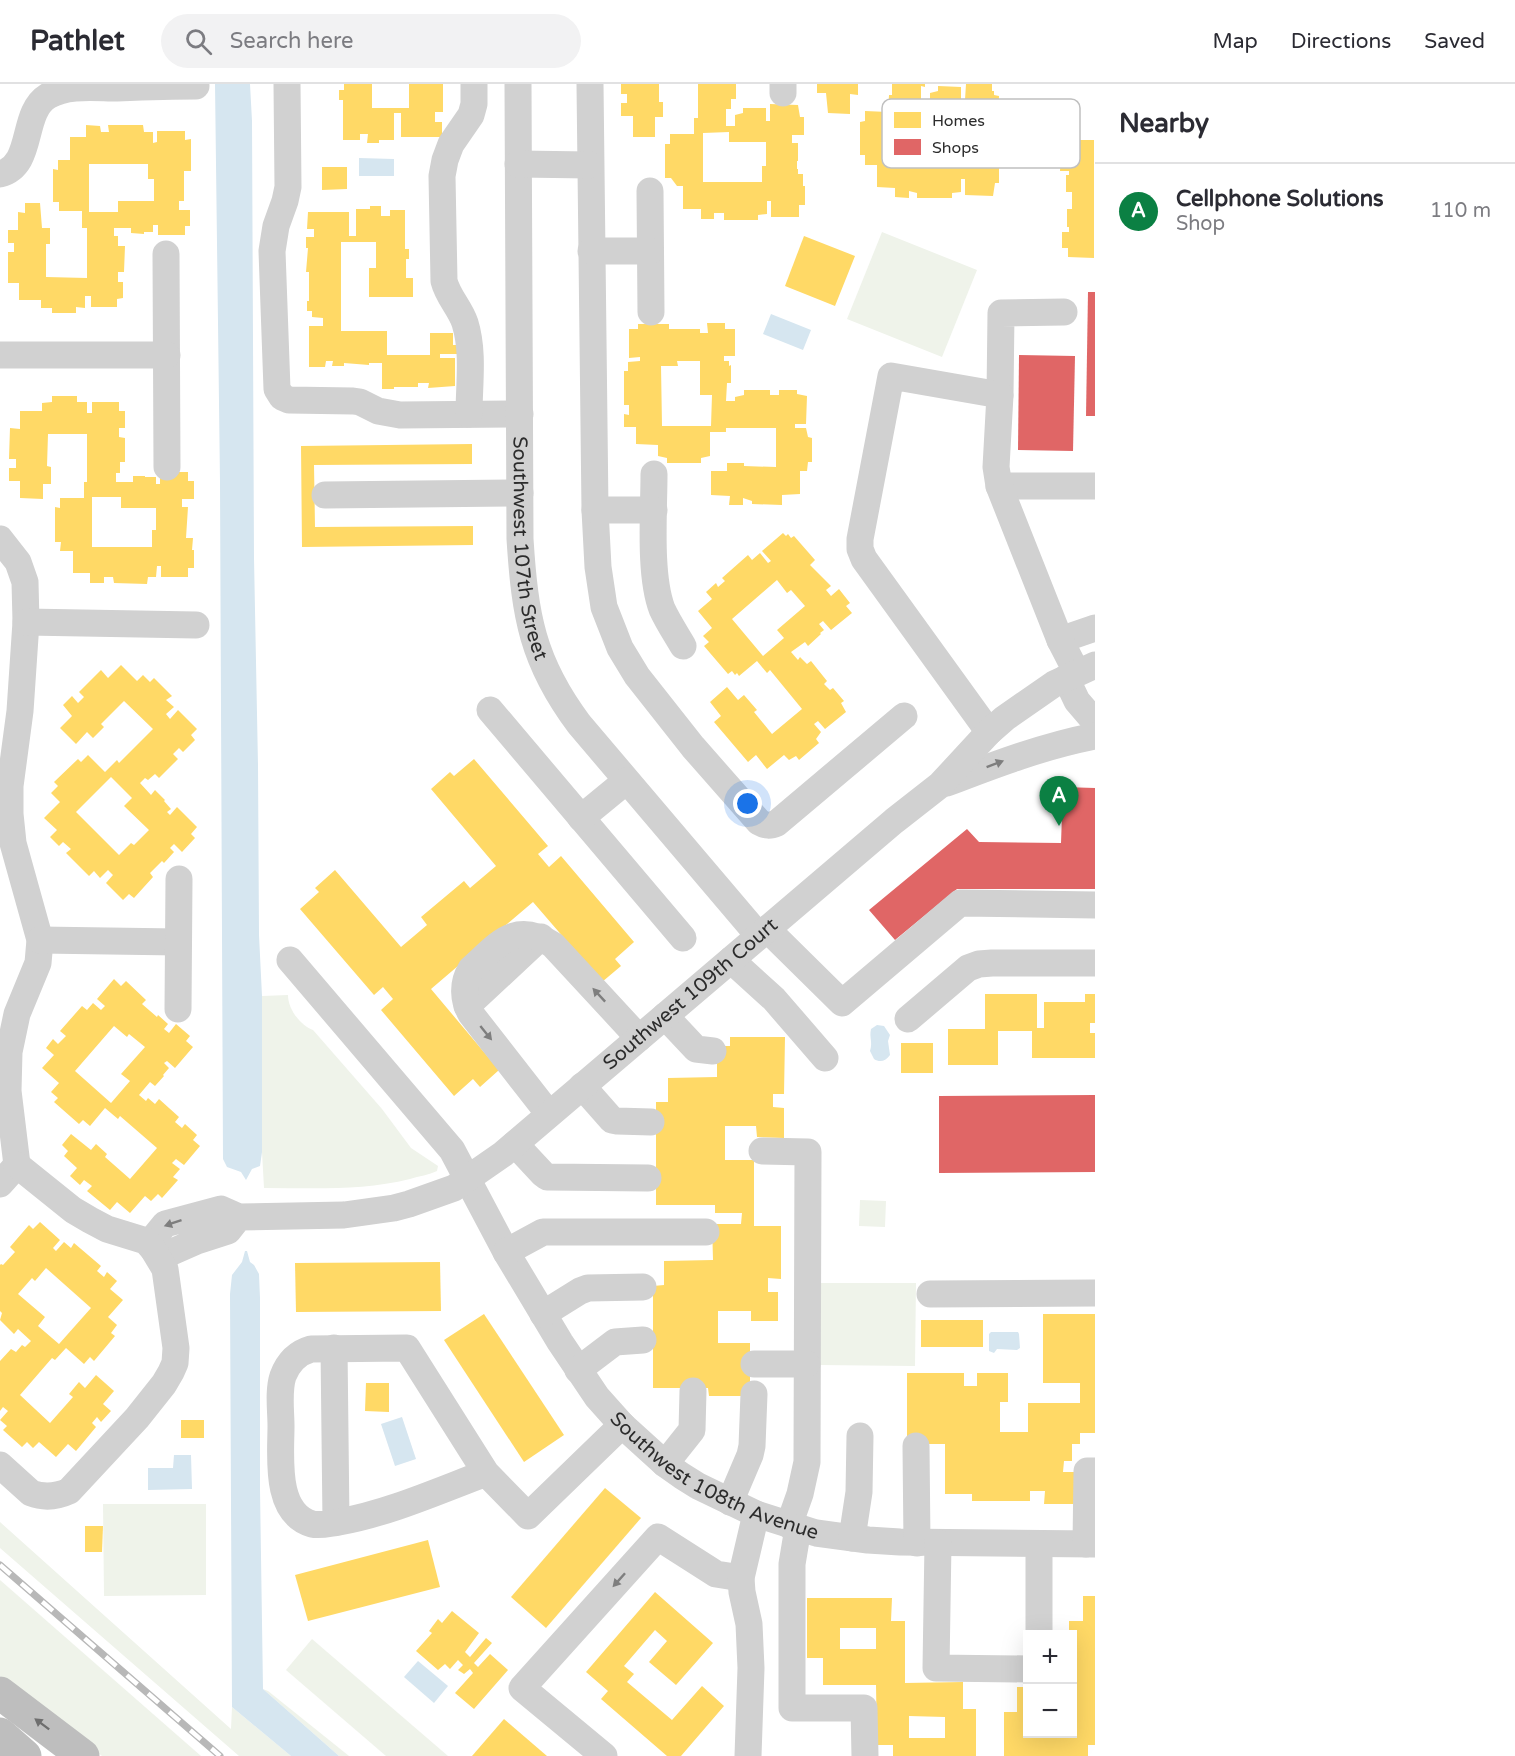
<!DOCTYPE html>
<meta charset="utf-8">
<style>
body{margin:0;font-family:"Varela Round",sans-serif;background:#f2f2f3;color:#2b2b33}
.controls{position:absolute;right:18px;bottom:18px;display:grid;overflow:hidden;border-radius:0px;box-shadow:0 6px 24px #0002}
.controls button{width:54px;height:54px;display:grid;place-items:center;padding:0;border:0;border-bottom:2px solid #e1e1e2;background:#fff;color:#2b2b33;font:30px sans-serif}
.you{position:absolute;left:748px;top:720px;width:21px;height:21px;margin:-15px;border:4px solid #fff;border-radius:50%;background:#1a73e8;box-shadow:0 0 0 9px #1a73e833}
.badge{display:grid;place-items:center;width:39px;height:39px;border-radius:50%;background:#0b8043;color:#fff;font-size:20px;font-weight:700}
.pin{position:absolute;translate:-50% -50px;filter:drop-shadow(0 2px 3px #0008)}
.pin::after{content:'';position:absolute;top:32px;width:21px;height:18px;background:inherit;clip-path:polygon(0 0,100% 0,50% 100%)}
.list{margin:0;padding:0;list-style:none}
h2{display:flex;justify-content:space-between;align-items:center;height:78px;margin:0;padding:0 24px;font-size:26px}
h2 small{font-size:20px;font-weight:400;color:#7c7c81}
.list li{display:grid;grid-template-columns:39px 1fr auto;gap:18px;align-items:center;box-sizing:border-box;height:96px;padding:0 24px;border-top:2px solid #e1e1e2}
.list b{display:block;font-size:22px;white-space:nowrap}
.list p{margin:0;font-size:20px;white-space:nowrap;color:#7c7c81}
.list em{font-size:20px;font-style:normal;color:#7c7c81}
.icon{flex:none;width:33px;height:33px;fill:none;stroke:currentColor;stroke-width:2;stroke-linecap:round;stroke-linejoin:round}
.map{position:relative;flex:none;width:1095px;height:1672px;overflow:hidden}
header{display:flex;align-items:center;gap:36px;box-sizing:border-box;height:84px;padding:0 30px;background:#fff;border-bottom:2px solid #e1e1e2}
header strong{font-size:28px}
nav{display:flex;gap:33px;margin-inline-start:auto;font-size:21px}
.search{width:420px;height:54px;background:#f2f2f3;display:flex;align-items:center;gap:15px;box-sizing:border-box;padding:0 21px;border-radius:33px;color:#7c7c81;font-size:22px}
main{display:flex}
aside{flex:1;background:#fff}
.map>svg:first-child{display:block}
</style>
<header>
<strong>Pathlet</strong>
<div class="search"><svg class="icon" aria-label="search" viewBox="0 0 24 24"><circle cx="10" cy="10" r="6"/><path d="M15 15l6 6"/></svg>Search here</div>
<nav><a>Map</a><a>Directions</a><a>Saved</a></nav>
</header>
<main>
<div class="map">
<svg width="1095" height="1672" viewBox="0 0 1095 1672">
<rect width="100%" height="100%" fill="#fff"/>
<g fill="#eff3ea">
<polygon points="882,148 977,186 942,273 847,235"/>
<path d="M288,911C288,925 300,941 313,946L382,1025L411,1064L438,1082L437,1087C429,1091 419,1092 410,1095C362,1107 314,1104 264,1104L262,1068V912Z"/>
<polygon points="860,1116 886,1117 885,1143 859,1142"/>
<polygon points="818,1199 916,1199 915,1282 818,1281"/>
<polygon points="103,1420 206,1420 206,1511 104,1512"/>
<polygon points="0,1438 231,1645 232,1623 291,1672 239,1672 0,1464"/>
<polygon points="0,1496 201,1672 102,1672 0,1592"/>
<polygon points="312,1555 448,1672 386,1672 286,1586"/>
<polygon points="263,1605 268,1607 349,1672 339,1672"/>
</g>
<g fill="#d6e6f0">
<polygon points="215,0 250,0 252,37 254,474 258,681 259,851 262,912 262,1068 260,1082 252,1085 246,1096 241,1088 227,1083 223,1075 220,398"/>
<polygon points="359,74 394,75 394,92 359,92"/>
<polygon points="771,230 811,246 803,266 763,250"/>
<path d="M877,941L884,942L890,951L888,957L890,971C886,977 880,979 874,975L870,967C873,958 869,954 871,945Z"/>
<polygon points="245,1167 247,1167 250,1178 254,1181 259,1190 260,1214 260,1405 263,1605 339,1672 291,1672 232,1623 230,1210 232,1191 242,1178"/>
<polygon points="991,1248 1018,1248 1019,1250 1020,1264 1017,1266 997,1265 994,1269 989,1267 989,1250"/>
<polygon points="402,1333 416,1375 395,1382 381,1340"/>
<polygon points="174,1371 191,1371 192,1405 148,1406 148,1384 173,1384"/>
<polygon points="418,1577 448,1602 434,1619 404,1593"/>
</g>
<g fill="#ffd966" fill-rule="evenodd">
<polygon points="344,0 372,0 372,24 409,24 409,0 443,0 443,28 435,28 435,38 442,38 442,53 401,53 401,29 394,29 394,56 379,56 379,59 367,59 368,50 360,50 360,56 343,56 343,16 339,16 339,6 344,6"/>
<polygon points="621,0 659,0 659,18 663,18 663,33 655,33 655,53 633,53 633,32 621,32 621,19 627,19 627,10 621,10"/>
<path d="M698,0H736V15H731V25H726V42H735V31L743,29V24H766V37H770V20L798,21L800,33H804V51H792V59H798V77H797V85H798V90H803V102H805V121H799V133H771V117H767V130L758,131V136H724V129H714V135H701V125H683V102H677L671,94H665V60H670V50H694V34H698ZM729,48V58H766V82H762V98H703V49Z"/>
<polygon points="817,0 858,0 858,11 850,10 850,30 828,29 826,9 817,9"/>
<path d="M892,0H925V3L921,2V20H930V9L938,7V2L961,3V16H965L966,0H992V7H994V11L999,12L998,29H986L988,37H994L991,63H993V68H998V80H999V99H995L993,112L965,111V95H961V108L952,109V114H917V109L909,107V114L895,113V104L877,103V81H865V71H860V38L865,37V27L888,28L889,11H892ZM898,26H925V36H961V60H958L957,76H898Z"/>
<path d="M86,41L100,42L101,48H109L108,41H143L144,48H153V59L157,58V47H185V56L191,55V87H184V117H179V126H190V142H185V151H158V141H153V148H144V150L131,149V144H114V152H118V162H125L124,188H118V198H123V214L117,215V223H91V212H85V224L76,223V229H52V224H41V216H19V199H8V168H14V159H8V146H18V128L25,129V119H40L42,144H50V160H46V193L87,194V144H82V127H59V118H53V85L58,86V76H70V53H86ZM89,80H148V95H154V117H118V128H89Z"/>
<polygon points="1067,56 1094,56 1094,174 1068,173 1068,164 1062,164 1062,148 1069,148 1069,143 1067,143 1067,125 1072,125 1072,108 1066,108 1066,91 1069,91 1069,87 1060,87 1061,69 1067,69"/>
<polygon points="322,83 347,83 347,105 322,106"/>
<polygon points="370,122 381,122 381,132 390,132 390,126 405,126 405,165 409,165 409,175 406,175 406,194 413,194 413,213 369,213 369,184 376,184 376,158 341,158 341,247 387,247 387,271 430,271 430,249 453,249 453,261 457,261 457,270 440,270 440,274 455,274 455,302 428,304 429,299 418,299 418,303 394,303 394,305 382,305 382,279 369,279 369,281 344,279 344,282 332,282 333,277 326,277 325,283 309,283 309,242 323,242 323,234 312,233 312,227 307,227 307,217 309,217 309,188 306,188 308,164 306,164 306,153 314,153 314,145 307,145 308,128 349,128 349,152 356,152 356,125 370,125"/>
<polygon points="804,152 855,172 835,222 785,202"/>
<path d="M707,239H725V245H735V272H724V277H729V282L731,281V299H727L726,317H735V313L744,311V306H770V311H779V306H797V310L807,312L806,340H795V344H806L808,353L812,354V378H808L807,387H800V410L782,411V421L752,420V417L743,414V421H729L730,412L711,411V387H727V379H744V382L776,383V344H726V348H710V372L701,374V379H667V374L658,372V361L636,360V343H624V330L629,331V321H624V287H628V278L640,277V273L629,274V245H638V240H669V245H700V249H708ZM677,277H700V311H712L711,342H662L661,282H678Z"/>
<path d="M52,312H77V318H87V329H92V318H119V327H125V344H119V353L125,354V378H120V389H116V398H133V392H145V393H156V400H160V388H188V397H194V415H182V423H188L186,454H193L192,466H194V484H188V493H161V482H157L156,493H148L147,500L114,499L113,493H104V499H90V489H73V467H60L61,458H55V423L60,424V414H84V398H87V350H48L47,382L51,383V400H43V415L20,414V397H9V384H16V375H9L10,344L20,345V327H42V319L52,318ZM92,413H121V424H156V446H152V463H92Z"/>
<polygon points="472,360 472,380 314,381 315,443 473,442 473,461 302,463 301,362"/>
<path d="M783,449L786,452L788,450L791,454L794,452L815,476L810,481L831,502L826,506L831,512L839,505L850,519L846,522L852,529L831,546L823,537L819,540L824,546L820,549L821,550L808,562L805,558L791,568L798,576L800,573L807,580L811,577L827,597L824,600L830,606L833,604L844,617L841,619L846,628L825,645L818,637L814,640L821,648L816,655L819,659L799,676L796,672L789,676L784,671L767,685L756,671L748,678L714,638L721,632L710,618L727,603L738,616L744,611L757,626L754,628L772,650L802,625L770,586L767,589L757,577L739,592L737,589L735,591L732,587L728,590L704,562L709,558L703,552L712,544L698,527L712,515L706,508L716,499L718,503L725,497L722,494L748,471L752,476L760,469L768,479L771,477L762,467ZM777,496L787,509L791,506L805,522L777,546L784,554L763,572L732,535Z"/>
<path d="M121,581L137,597L143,591L150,598L154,594L172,612L166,616L174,623L166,630L170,635L178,626L197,645L191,651L195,656L183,668L179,664L173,670L178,675L159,694L155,690L148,696L145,694L140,699L151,711L155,706L165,716L164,717L171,725L167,728L170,731L177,723L197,743L191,750L195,754L182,768L174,760L170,764L174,768L164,779L162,777L150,789L153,793L134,814L129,810L123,816L106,799L113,791L108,786L100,794L94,787L89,792L66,769L71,765L63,758L59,762L50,753L57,746L44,734L60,718L51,709L58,702L54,698L78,675L81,678L88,671L105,688L117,676L119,679L153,645L124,617L101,640L104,643L93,654L87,648L76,660L60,644L72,632L63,621L72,612L78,619L84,613L79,608L101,586L108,594ZM111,693L132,714L124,722L149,746L134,761L131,759L119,771L76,728Z"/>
<polygon points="474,675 548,762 538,770 549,783 561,772 634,858 615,875 621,882 602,898 533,818 431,905 499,986 480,1003 473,995 454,1012 381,926 393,915 383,903 374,911 300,825 319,808 315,804 335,786 401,863 427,841 421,833 464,797 470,804 496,782 431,705 450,688 454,692"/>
<path d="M114,895L121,902L126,897L146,916L142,920L157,933L158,931L168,940L164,945L169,949L176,940L190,952L186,957L193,963L175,984L167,977L164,979L169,984L163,991L164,992L155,1002L150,998L139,1011L146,1017L148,1014L155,1020L159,1015L179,1033L175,1038L182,1044L185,1040L197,1051L193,1056L200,1062L184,1081L176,1075L172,1079L180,1085L173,1093L178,1096L162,1114L158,1110L151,1117L145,1112L130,1129L117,1118L110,1126L87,1107L92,1102L84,1096L80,1101L70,1092L77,1084L64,1072L68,1067L62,1061L71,1050L91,1066L96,1060L107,1070L105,1073L130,1095L157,1064L120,1032L118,1035L105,1024L90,1042L83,1036L79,1040L54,1018L58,1014L51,1008L59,999L42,984L54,971L46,964L53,955L58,960L66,952L60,947L82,922L87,926L93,919L101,926L105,922L97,915ZM114,942L127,953L129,950L145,963L121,990L130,997L111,1019L75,987Z"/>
<polygon points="985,910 1037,910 1037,944 1044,944 1044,918 1085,918 1085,910 1095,910 1095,939 1090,939 1090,949 1095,949 1095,974 1032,974 1032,947 998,947 998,981 948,981 948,945 985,945"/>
<polygon points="730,953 785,953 784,1010 773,1010 773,1023 784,1024 784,1054 757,1053 756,1042 725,1042 725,1076 754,1076 754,1142 781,1142 781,1195 768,1194 768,1208 778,1208 778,1237 751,1237 751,1227 718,1227 718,1259 750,1259 750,1312 709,1312 708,1304 653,1304 653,1202 664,1201 664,1177 713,1176 712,1140 741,1140 742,1129 715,1129 715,1121 656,1121 656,1018 668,1018 668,994 717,993 717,962 730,962"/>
<rect x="901" y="959" width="32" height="30"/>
<path d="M40,1138L60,1156L53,1164L56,1167L64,1158L71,1164L74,1159L101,1182L97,1187L104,1193L107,1188L117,1197L110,1205L123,1216L108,1233L117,1241L111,1249L115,1252L94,1277L90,1273L84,1280L66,1264L55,1276L52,1274L20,1311L50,1339L73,1313L69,1310L79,1298L85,1304L96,1291L114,1307L103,1320L111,1327L101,1338L97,1333L92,1339L96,1343L76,1367L68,1360L56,1373L39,1358L33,1364L27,1358L22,1363L3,1346L7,1342L0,1336L8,1327L3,1323L0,1327V1277L11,1265L16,1268L22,1261L25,1263L31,1257L18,1245L14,1250L0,1236L2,1229L0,1227V1181L1,1180L3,1181L15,1168L10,1163L29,1141L33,1145ZM46,1184L91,1224L59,1260L38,1242L45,1233L18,1210L32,1194L35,1197Z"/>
<polygon points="440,1178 441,1227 296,1228 295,1179"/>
<polygon points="484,1230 564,1351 524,1378 444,1256"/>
<polygon points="1043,1230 1095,1230 1095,1349 1080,1349 1080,1360 1072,1360 1072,1377 1064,1377 1063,1388 1076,1388 1076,1420 1044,1420 1045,1407 1030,1407 1030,1417 972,1417 972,1410 945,1410 945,1360 907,1360 907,1289 964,1289 964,1302 977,1302 977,1289 1008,1289 1008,1318 1000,1318 1000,1348 1028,1348 1028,1319 1080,1319 1080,1299 1043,1299"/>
<rect x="921" y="1236" width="62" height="27"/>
<polygon points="366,1299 389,1299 389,1328 365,1327"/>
<rect x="181" y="1336" width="23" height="18"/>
<polygon points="605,1404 641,1434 546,1544 511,1513"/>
<polygon points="85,1442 103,1442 102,1468 85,1468"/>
<polygon points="428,1456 440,1503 308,1537 295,1491"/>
<polygon points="655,1508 713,1559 676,1601 649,1578 667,1557 655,1546 624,1582 634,1590 627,1598 672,1636 702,1602 724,1622 681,1672 667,1672 601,1615 608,1607 586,1588"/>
<polygon points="1083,1512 1095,1512 1095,1661 1088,1661 1088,1672 1004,1672 1004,1628 1017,1628 1017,1603 1028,1603 1028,1650 1033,1650 1033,1654 1069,1654 1069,1650 1072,1650 1072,1550 1069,1550 1069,1537 1083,1537"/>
<path d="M807,1514H892L891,1537H905V1599L963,1598V1625H976V1672H893V1661H877L876,1601H823V1574H807ZM840,1544H876V1565H840ZM909,1632L945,1633V1654H909Z"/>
<polygon points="452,1527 479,1549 465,1568 470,1573 486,1554 492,1559 474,1579 478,1583 490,1570 508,1586 474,1625 455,1609 473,1589 470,1585 464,1590 458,1586 463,1581 458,1576 450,1585 445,1580 438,1586 416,1567 432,1549 429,1547 438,1535 442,1539"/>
<polygon points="504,1635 547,1672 472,1672"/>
</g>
<g fill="#e06666">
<polygon points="1088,208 1095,208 1095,332 1086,332"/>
<polygon points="1019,271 1075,272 1073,367 1018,366"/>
<polygon points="1063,703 1095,704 1095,805 957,805 895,856 869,826 967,745 979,758 1061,759"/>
<polygon points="1095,1011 1095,1088 939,1089 939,1012"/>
</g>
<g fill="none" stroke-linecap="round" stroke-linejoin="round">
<g stroke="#d1d1d1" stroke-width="27">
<polyline points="287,0 288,103 285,117 276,142 272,167 277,305 282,313 289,316 353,317 360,318 378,327 400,331 520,330"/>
<path id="s1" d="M518,0L520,455C525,532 532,577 579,640L759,852"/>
<path d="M590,0L595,426L598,483L604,523L620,564L637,592L693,663L759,738C766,742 770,742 777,739L904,632"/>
<polyline points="783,9 783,0"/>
<polyline points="518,80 590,81"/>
<path d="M0,90C35,81 20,29 48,12C68,0 96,4 117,4C143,3 170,2 196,2"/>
<polyline points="650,107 651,228"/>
<polyline points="591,167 650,167"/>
<polyline points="166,170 167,383"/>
<polyline points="0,271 167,271"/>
<polyline points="1000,311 1001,229 1064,228"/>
<path d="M469,330C469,301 474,268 465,239C460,224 448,213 444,197L442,92L445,76L451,60L471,31L474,20V0"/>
<path d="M654,390C654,428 649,491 662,525C668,538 676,550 683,562"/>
<polyline points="999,402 1095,402"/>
<polyline points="325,411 520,409"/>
<polyline points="595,426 654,426"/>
<polyline points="0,455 18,478 25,498 26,538 20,627 10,702 10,730 13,759 40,856 38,879 17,930 9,968 8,1007 17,1081"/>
<polyline points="26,538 196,541"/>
<polyline points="1060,556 1095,544"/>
<polyline points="1066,594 1077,617 1095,638"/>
<polyline points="490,626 683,854"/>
<polyline points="989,648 864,475 860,465 860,455 891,292 1000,311 996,383 999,402 1060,556 1077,589"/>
<path d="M947,699C996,680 1044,662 1095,652"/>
<polyline points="581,734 626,697"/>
<polyline points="767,845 842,919 960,819 1095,821"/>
<polyline points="40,856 178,858"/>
<path id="s2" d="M290,876L452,1066L506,1168L560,1258L597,1313L622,1341L665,1380L682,1392L698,1402L756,1430L816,1449L868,1456L900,1458L1095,1460"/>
<polyline points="731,876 774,915 825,974"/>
<polyline points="467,922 541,853"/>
<polyline points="178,925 179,795"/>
<polyline points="665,932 696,965 713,967"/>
<polyline points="908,935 968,884 979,880 992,879 1095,879"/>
<polyline points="582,1002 612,1036 617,1037 651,1038"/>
<path d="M549,1030L471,930C463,916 462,899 471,885C499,860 515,836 553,861L639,954"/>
<polyline points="515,1060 543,1090 547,1093 648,1094"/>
<polyline points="762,1067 808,1068 807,1378 800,1410 789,1441"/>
<polyline points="0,1100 17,1081"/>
<path id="s3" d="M239,1133L228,1147L197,1157L172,1168L153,1165L156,1151L165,1140L221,1125L239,1133L344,1131L394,1124L409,1120L454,1104L503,1070L894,737L940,701L989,648L1005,634L1054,600L1095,581"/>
<polyline points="506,1168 543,1148 706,1148"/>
<polyline points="930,1210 1095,1209"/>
<polyline points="543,1230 580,1207 588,1204 643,1203"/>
<polyline points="334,1264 336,1438"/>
<polyline points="754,1280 807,1280"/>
<polyline points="578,1286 615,1258 643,1256"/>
<polyline points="916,1362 917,1459"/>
<polyline points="665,1380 692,1346 693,1307"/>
<path d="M0,1381L31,1409C44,1414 56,1413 69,1407L137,1334L164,1300L171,1288L175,1279L176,1264L165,1185L153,1165L146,1157L107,1145L90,1136L73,1126L17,1081"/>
<path d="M486,1389C438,1407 389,1429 339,1438C330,1439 321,1442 312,1440C274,1429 281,1372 281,1342C281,1327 278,1307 283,1292C288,1279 297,1269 311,1265L407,1264L486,1389L528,1432L622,1341"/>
<polyline points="730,1418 750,1371 752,1362 754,1310"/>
<polyline points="798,1444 792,1480 792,1624 864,1624 865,1672"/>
<polyline points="852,1454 859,1408 860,1352"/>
<polyline points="938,1459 936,1584 1028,1585"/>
<polyline points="1039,1460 1039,1550"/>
<polyline points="1086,1460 1087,1387 1095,1387"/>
<polyline points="604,1672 522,1604 658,1453 716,1490 741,1494"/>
<polyline points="748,1672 751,1584 749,1540 742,1508 741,1494 756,1430"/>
</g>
<g stroke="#bebebe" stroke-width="33">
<polyline points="0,1609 83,1672"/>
<polyline points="0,1650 25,1672"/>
</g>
<defs>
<polyline id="rail" points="0,1481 220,1672"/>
</defs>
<use href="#rail" stroke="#b8b8b8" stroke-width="7"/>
<use href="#rail" stroke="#fff" stroke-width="4.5" stroke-dasharray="14" stroke-linecap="butt"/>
</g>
<defs><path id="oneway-solid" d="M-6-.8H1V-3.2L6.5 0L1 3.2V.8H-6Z" transform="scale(1.5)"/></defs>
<g fill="#7e7e7e">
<use href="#oneway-solid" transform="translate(995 680) rotate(-21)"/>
<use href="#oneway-solid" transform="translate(599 911) rotate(-133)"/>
<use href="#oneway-solid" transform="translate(486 949) rotate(51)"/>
<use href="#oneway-solid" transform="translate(173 1139) rotate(161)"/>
<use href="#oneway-solid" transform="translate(619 1496) rotate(132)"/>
</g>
<use fill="#6e6e6e" href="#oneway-solid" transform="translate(42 1640) rotate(-143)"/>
<g text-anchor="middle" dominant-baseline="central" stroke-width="6" stroke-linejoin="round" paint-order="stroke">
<g font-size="20" fill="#2c2c2c" stroke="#fff">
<text stroke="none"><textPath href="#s1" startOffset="465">Southwest 107th Street</textPath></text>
<text stroke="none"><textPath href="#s3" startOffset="728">Southwest 109th Court</textPath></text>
<text stroke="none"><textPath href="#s2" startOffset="681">Southwest 108th Avenue</textPath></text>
</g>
</g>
<rect x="882" y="15" width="198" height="69" rx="9" fill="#fff" stroke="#c0c0c0" stroke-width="1.5"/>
<rect x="894" y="28" width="27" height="16" fill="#ffd966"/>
<rect x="894" y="55" width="27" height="16" fill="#e06666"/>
<g font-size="16" fill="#2c2c2c">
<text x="932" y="42">Homes</text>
<text x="932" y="69">Shops</text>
</g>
</svg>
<div class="controls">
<button>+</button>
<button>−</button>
</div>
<div class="you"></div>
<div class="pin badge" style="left:1059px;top:742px">A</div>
</div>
<aside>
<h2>Nearby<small></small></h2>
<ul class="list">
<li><span class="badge">A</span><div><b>Cellphone Solutions</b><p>Shop</p></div><em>110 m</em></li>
</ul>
</aside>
</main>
